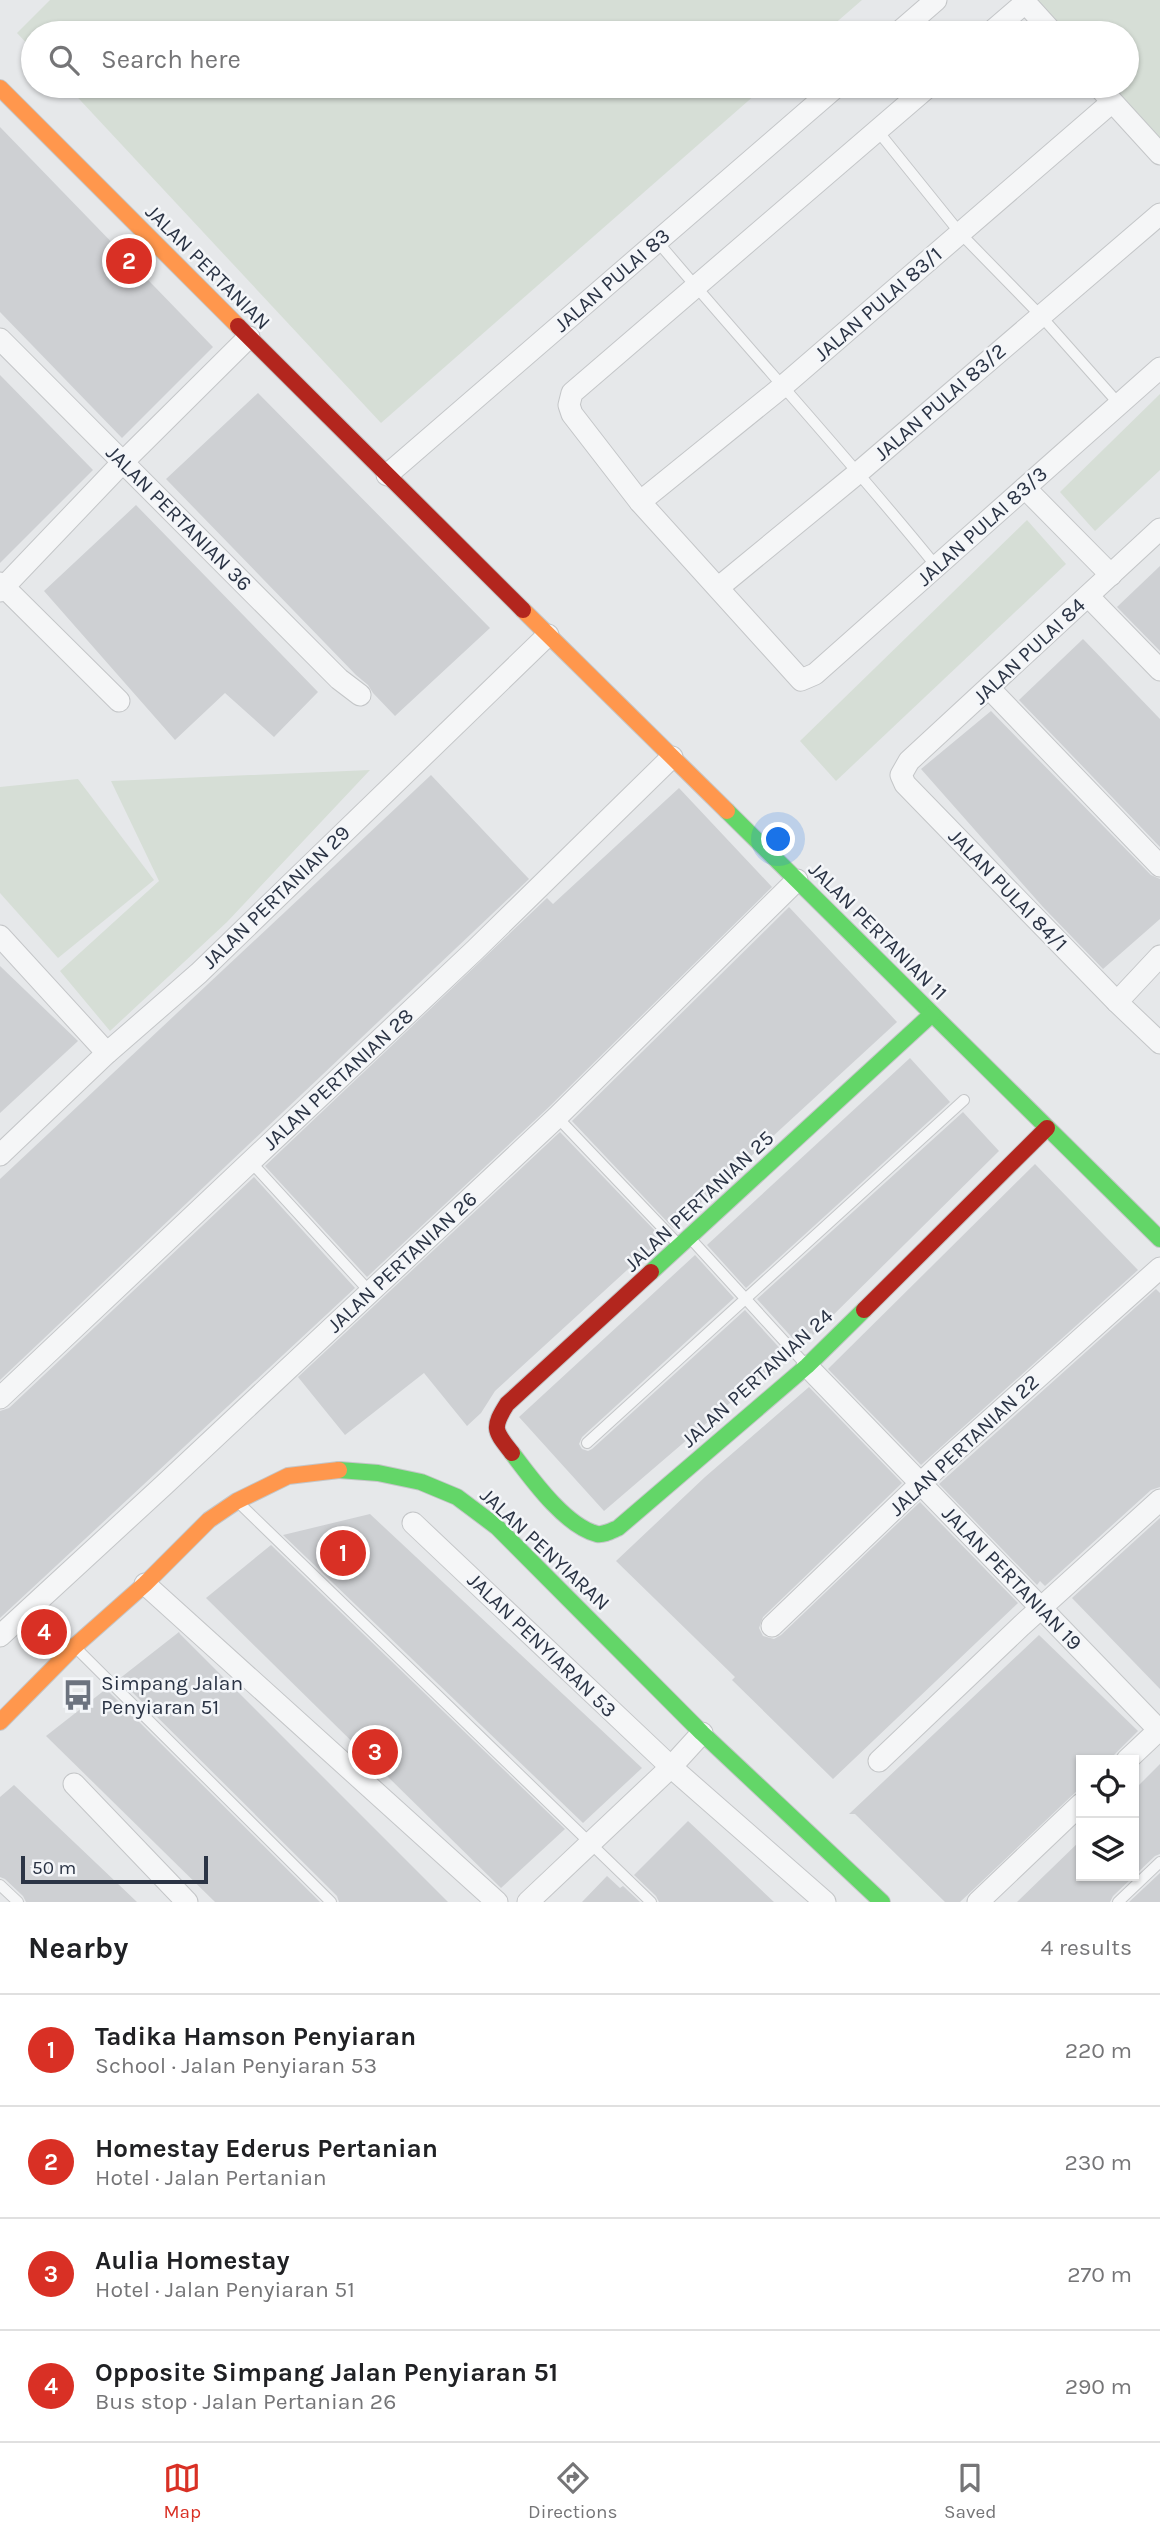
<!DOCTYPE html>
<meta charset="utf-8">
<style>
body{margin:0;font-family:Karla,sans-serif;background:#f6f6f6;color:#202124}
.controls{position:absolute;right:21px;bottom:21px;display:grid;overflow:hidden;border-radius:0px;box-shadow:0 2px 5px #0004}
.controls button{width:63px;height:63px;display:grid;place-items:center;padding:0;border:0;border-bottom:2px solid #e0e0e0;background:#fff;color:#202124;font:35px sans-serif}
.scale{position:absolute;left:21px;bottom:18px;width:187px;box-sizing:border-box;padding-left:7px;border:4px solid #2b3445;border-top:0;font-size:19px;line-height:24px;white-space:nowrap;color:#2b3445;-webkit-text-stroke:5px #f4f6f9;paint-order:stroke}
.you{position:absolute;left:779px;top:840px;width:24px;height:24px;margin:-18px;border:5px solid #fff;border-radius:50%;background:#1a73e8;box-shadow:0 0 0 10px #1a73e833}
.badge{display:grid;place-items:center;width:46px;height:46px;border-radius:50%;background:#d93025;color:#fff;font-size:23px;font-weight:700}
.pin{position:absolute;translate:-50% -50%;border:4px solid #fff;box-shadow:0 2px 7px #0006}
.list{margin:0;padding:0;list-style:none}
h2{display:flex;justify-content:space-between;align-items:center;height:91px;margin:0;padding:0 28px;font-size:30px}
h2 small{font-size:23px;font-weight:400;color:#757577}
.list li{display:grid;grid-template-columns:46px 1fr auto;gap:21px;align-items:center;box-sizing:border-box;height:112px;padding:0 28px;border-top:2px solid #e0e0e0}
.list b{display:block;font-size:26px;white-space:nowrap}
.list p{margin:0;font-size:23px;white-space:nowrap;color:#757577}
.list em{font-size:23px;font-style:normal;color:#757577}
.icon{flex:none;width:38px;height:38px;fill:none;stroke:currentColor;stroke-width:2;stroke-linecap:round;stroke-linejoin:round}
.map{position:relative;flex:none;width:1160px;height:1902px;overflow:hidden}
.search{position:absolute;background:#fff;box-shadow:0 2px 5px #0004;left:21px;right:21px;top:21px;height:77px;display:flex;align-items:center;gap:18px;box-sizing:border-box;padding:0 24px;border-radius:38px;color:#757577;font-size:26px}
.sheet{height:539px;background:#fff}
nav{display:flex;justify-content:space-around;align-items:center;box-sizing:border-box;height:98px;border-top:2px solid #e0e0e0;background:#fff;font-size:19px;color:#757577}
nav a{display:grid;justify-items:center;gap:4px}
nav .on{color:#d93025}
.map>svg:first-child{display:block}
</style>
<div class="map">
<svg width="1160" height="1902" viewBox="0 0 1160 1902">
<rect width="100%" height="100%" fill="#e6e8ea"/>
<g fill="#d6ded6">
<polygon points="50,0 862,0 824,33 33,33 33,50 17,33"/>
<polygon points="1033,0 1160,0 1160,147 1107,86 1127,86 1127,33 1061,33"/>
<polygon points="67,86 765,86 381,423"/>
<polygon points="1160,394 1160,470 1095,531 1060,492"/>
<polygon points="1027,520 1066,564 836,781 800,741"/>
<polygon points="370,770 227,922 110,1031 60,971 159,881 111,781"/>
<polygon points="78,779 154,880 58,958 0,893 0,787"/>
</g>
<g fill="#ced0d3">
<polygon points="0,127 213,347 122,438 0,312"/>
<polygon points="0,375 93,470 0,563"/>
<polygon points="258,393 490,628 395,716 373,693 368,685 356,675 166,479"/>
<polygon points="136,505 318,692 274,737 225,693 175,740 44,591"/>
<polygon points="1160,566 1160,651 1117,607"/>
<polygon points="1083,639 1160,719 1160,847 1019,700"/>
<polygon points="991,711 1151,875 1160,879 1160,919 1103,969 1043,907 921,769"/>
<polygon points="431,775 529,879 0,1380 0,1179"/>
<polygon points="679,788 772,887 548,1108 367,1277 265,1166 547,898 553,904"/>
<polygon points="789,907 897,1022 673,1228 572,1121"/>
<polygon points="0,966 78,1041 0,1113"/>
<polygon points="910,1058 950,1102 746,1288 707,1245"/>
<polygon points="963,1112 999,1151 813,1335 811,1333 798,1344 757,1299"/>
<polygon points="560,1132 662,1238 495,1391 481,1413 467,1426 424,1373 345,1435 298,1377"/>
<polygon points="1035,1164 1138,1270 921,1465 828,1369"/>
<polygon points="254,1177 355,1288 0,1618 0,1411 9,1408"/>
<polygon points="695,1255 734,1298 582,1437 579,1444 582,1449 588,1451 592,1449 745,1310 786,1355 604,1511 519,1417"/>
<polygon points="1156,1289 1160,1293 1160,1487 1151,1490 1045,1586 1040,1581 1037,1585 939,1484"/>
<polygon points="809,1387 902,1483 763,1617 759,1628 763,1636 774,1639 781,1635 920,1502 1018,1603 833,1779 732,1680 735,1677 616,1561 705,1477"/>
<polygon points="370,1514 642,1768 583,1823 283,1535"/>
<polygon points="1160,1518 1160,1689 1072,1598"/>
<polygon points="271,1545 565,1829 501,1888 206,1598"/>
<polygon points="179,1632 180,1634 448,1902 339,1902 337,1896 119,1679"/>
<polygon points="1039,1635 1138,1731 1109,1760 1081,1760 1081,1787 960,1902 945,1902 855,1814 849,1814"/>
<polygon points="106,1689 320,1902 215,1902 46,1736"/>
<polygon points="1160,1764 1160,1854 1155,1856 1113,1896 1110,1902 1017,1902 1081,1840 1081,1876 1134,1876 1134,1790"/>
<polygon points="14,1785 137,1902 26,1902 23,1896 5,1879 0,1877 0,1797"/>
<polygon points="688,1821 774,1902 659,1902 656,1896 634,1875"/>
<polygon points="1160,1873 1160,1902 1129,1902"/>
<polygon points="607,1876 620,1888 623,1886 640,1902 582,1902"/>
</g>
<g fill="none" stroke-linecap="round" stroke-linejoin="round">
<defs>
<g id="lane">
<polyline points="877,130 960,233 1040,315 1119,404"/>
<path d="M657,241C749,350 846,455 936,566"/>
<polyline points="557,1117 678,1244"/>
<polyline points="250,1161 370,1292"/>
<polyline points="690,1238 806,1365"/>
<polyline points="587,1443 964,1100"/>
<polyline points="239,1503 651,1902"/>
<polyline points="75,1647 331,1902"/>
<polyline points="0,1885 18,1902"/>
<polyline points="1118,1902 1160,1862"/>
</g>
<g id="street">
<polyline points="1023,0 1053,33"/>
<polyline points="898,33 936,0"/>
<polyline points="990,33 1026,2"/>
<polyline points="929,86 572,393 569,405 572,414 640,502 801,680 815,674 1160,368"/>
<polyline points="1098,86 1160,154"/>
<polyline points="0,339 339,679 360,695"/>
<polyline points="387,475 837,86"/>
<polyline points="1025,488 1111,575"/>
<polyline points="640,502 782,387 1112,102"/>
<polyline points="1160,529 909,761 901,775 905,784 1117,1002 1160,1043"/>
<polyline points="0,583 119,701"/>
<polyline points="719,587 859,472 1160,214"/>
<polyline points="0,591 123,462 249,337"/>
<polyline points="1088,596 1160,670"/>
<polyline points="989,688 1160,866"/>
<polyline points="0,936 107,1053"/>
<polyline points="1117,1002 1160,956"/>
<polyline points="0,1155 107,1053 199,973 548,635"/>
<polyline points="807,1366 1159,1730"/>
<polyline points="0,1398 475,950 672,757"/>
<polyline points="413,1523 671,1767 825,1902"/>
<polyline points="145,1584 497,1902"/>
<polyline points="772,1626 942,1463 1160,1268"/>
<polyline points="0,1636 164,1485 557,1117 797,880"/>
<polyline points="1127,1760 1160,1729"/>
<polyline points="879,1761 1021,1626 1160,1500"/>
<polyline points="74,1784 187,1902"/>
<polyline points="528,1902 671,1767 702,1733"/>
<polyline points="978,1902 1081,1804"/>
</g>
<g id="fast">
<polyline points="727,811 1160,1239"/>
<polyline points="651,1272 932,1014"/>
<path d="M512,1453C531,1478 565,1526 597,1534C604,1535 611,1531 618,1528L807,1366L864,1310"/>
<polyline points="339,1470 378,1473 421,1482 457,1497 497,1527 702,1733 882,1902"/>
</g>
<g id="slow">
<polyline points="0,88 238,326"/>
<polyline points="523,610 727,811"/>
<polyline points="0,1722 75,1646 145,1584 209,1520 237,1501 288,1476 339,1470"/>
</g>
<g id="jam">
<polyline points="238,326 523,610"/>
<polyline points="864,1310 1047,1128"/>
<path d="M512,1453C495,1431 491,1429 507,1404L651,1272"/>
</g>
</defs>
<use href="#lane" stroke="#c4c6c8" stroke-width="12"/>
<use href="#street" stroke="#c4c6c8" stroke-width="23"/>
<use href="#fast" stroke="#c4c6c8" stroke-width="18"/>
<use href="#slow" stroke="#c4c6c8" stroke-width="18"/>
<use href="#jam" stroke="#c4c6c8" stroke-width="18"/>
<use href="#lane" stroke="#f5f6f7" stroke-width="10"/>
<use href="#street" stroke="#f5f6f7" stroke-width="21"/>
<use href="#fast" stroke="#63d668" stroke-width="16"/>
<use href="#slow" stroke="#ff974d" stroke-width="16"/>
<use href="#jam" stroke="#b3261e" stroke-width="16"/>
</g>
<defs>
<symbol id="bus-bare" viewBox="-9 -9 18 18"><path d="M-5-6H5V4H4V6H2V4H-2V6H-4V4H-5ZM-3.5-4V0h7V-4ZM-3.5 1.2v1.5H-2V1.2ZM2 1.2v1.5H3.5V1.2Z" fill="#6c737f" stroke="#f4f6f9" stroke-width="2.5" paint-order="stroke"/></symbol>
</defs>
<g fill-rule="evenodd">
<use href="#bus-bare" x="56" y="1673" width="44" height="44"/>
</g>
<g text-anchor="middle" dominant-baseline="central" stroke-width="5" stroke-linejoin="round" paint-order="stroke">
<g font-size="21" fill="#2b3445" stroke="#f4f6f9">
<text transform="translate(208 267) rotate(45)">JALAN PERTANIAN</text>
<text transform="translate(612 280) rotate(-41)">JALAN PULAI 83</text>
<text transform="translate(878 304) rotate(-41)">JALAN PULAI 83/1</text>
<text transform="translate(940 402) rotate(-41)">JALAN PULAI 83/2</text>
<text transform="translate(179 518) rotate(45)">JALAN PERTANIAN 36</text>
<text transform="translate(982 526) rotate(-42)">JALAN PULAI 83/3</text>
<text transform="translate(1029 651) rotate(-43)">JALAN PULAI 84</text>
<text transform="translate(1008 890) rotate(46)">JALAN PULAI 84/1</text>
<text transform="translate(276 897) rotate(-44)">JALAN PERTANIAN 29</text>
<text transform="translate(878 931) rotate(45)">JALAN PERTANIAN 11</text>
<text transform="translate(338 1079) rotate(-43)">JALAN PERTANIAN 28</text>
<text transform="translate(699 1201) rotate(-43)">JALAN PERTANIAN 25</text>
<text transform="translate(402 1262) rotate(-43)">JALAN PERTANIAN 26</text>
<text transform="translate(757 1378) rotate(-42)">JALAN PERTANIAN 24</text>
<text transform="translate(964 1445) rotate(-43)">JALAN PERTANIAN 22</text>
<text transform="translate(545 1549) rotate(43)">JALAN PENYIARAN</text>
<text transform="translate(1012 1578) rotate(46)">JALAN PERTANIAN 19</text>
<text transform="translate(542 1645) rotate(44)">JALAN PENYIARAN 53</text>
</g>
<g font-size="21" fill="#2b3445" stroke="#f4f6f9" text-anchor="start">
<text x="101" y="1683">Simpang Jalan<tspan x="101" dy="24">Penyiaran 51</tspan></text>
</g>
</g>
</svg>
<div class="controls">
<button><svg class="icon" aria-label="locate" viewBox="0 0 24 24"><circle cx="12" cy="12" r="6"/><path d="M12 2v4M12 18v4M2 12h4M18 12h4"/></svg></button>
<button><svg class="icon" aria-label="layers" viewBox="0 0 24 24"><path d="M12 4l9 5-9 5-9-5zM3 14l9 5 9-5"/></svg></button>
</div>
<div class="scale">50 m</div>
<div class="you"></div>
<div class="pin badge" style="left:343px;top:1553px">1</div>
<div class="pin badge" style="left:129px;top:261px">2</div>
<div class="pin badge" style="left:375px;top:1752px">3</div>
<div class="pin badge" style="left:44px;top:1632px">4</div>
<div class="search"><svg class="icon" aria-label="search" viewBox="0 0 24 24"><circle cx="10" cy="10" r="6"/><path d="M15 15l6 6"/></svg>Search here</div>
</div>
<section class="sheet">
<h2>Nearby<small>4 results</small></h2>
<ul class="list">
<li><span class="badge">1</span><div><b>Tadika Hamson Penyiaran</b><p>School · Jalan Penyiaran 53</p></div><em>220 m</em></li>
<li><span class="badge">2</span><div><b>Homestay Ederus Pertanian</b><p>Hotel · Jalan Pertanian</p></div><em>230 m</em></li>
<li><span class="badge">3</span><div><b>Aulia Homestay</b><p>Hotel · Jalan Penyiaran 51</p></div><em>270 m</em></li>
<li><span class="badge">4</span><div><b>Opposite Simpang Jalan Penyiaran 51</b><p>Bus stop · Jalan Pertanian 26</p></div><em>290 m</em></li>
</ul>
</section>
<nav>
<a class="on"><svg class="icon" aria-label="map" viewBox="0 0 24 24"><path d="M3 6l6-2 6 2 6-2v14l-6 2-6-2-6 2zM9 4v14M15 6v14"/></svg>Map</a>
<a><svg class="icon" aria-label="directions" viewBox="0 0 24 24"><path d="M12 3l9 9-9 9-9-9zM9 14v-3h6M13 9l2 2-2 2"/></svg>Directions</a>
<a><svg class="icon" aria-label="saved" viewBox="0 0 24 24"><path d="M7 4h10v16l-5-4-5 4z"/></svg>Saved</a>
</nav>
